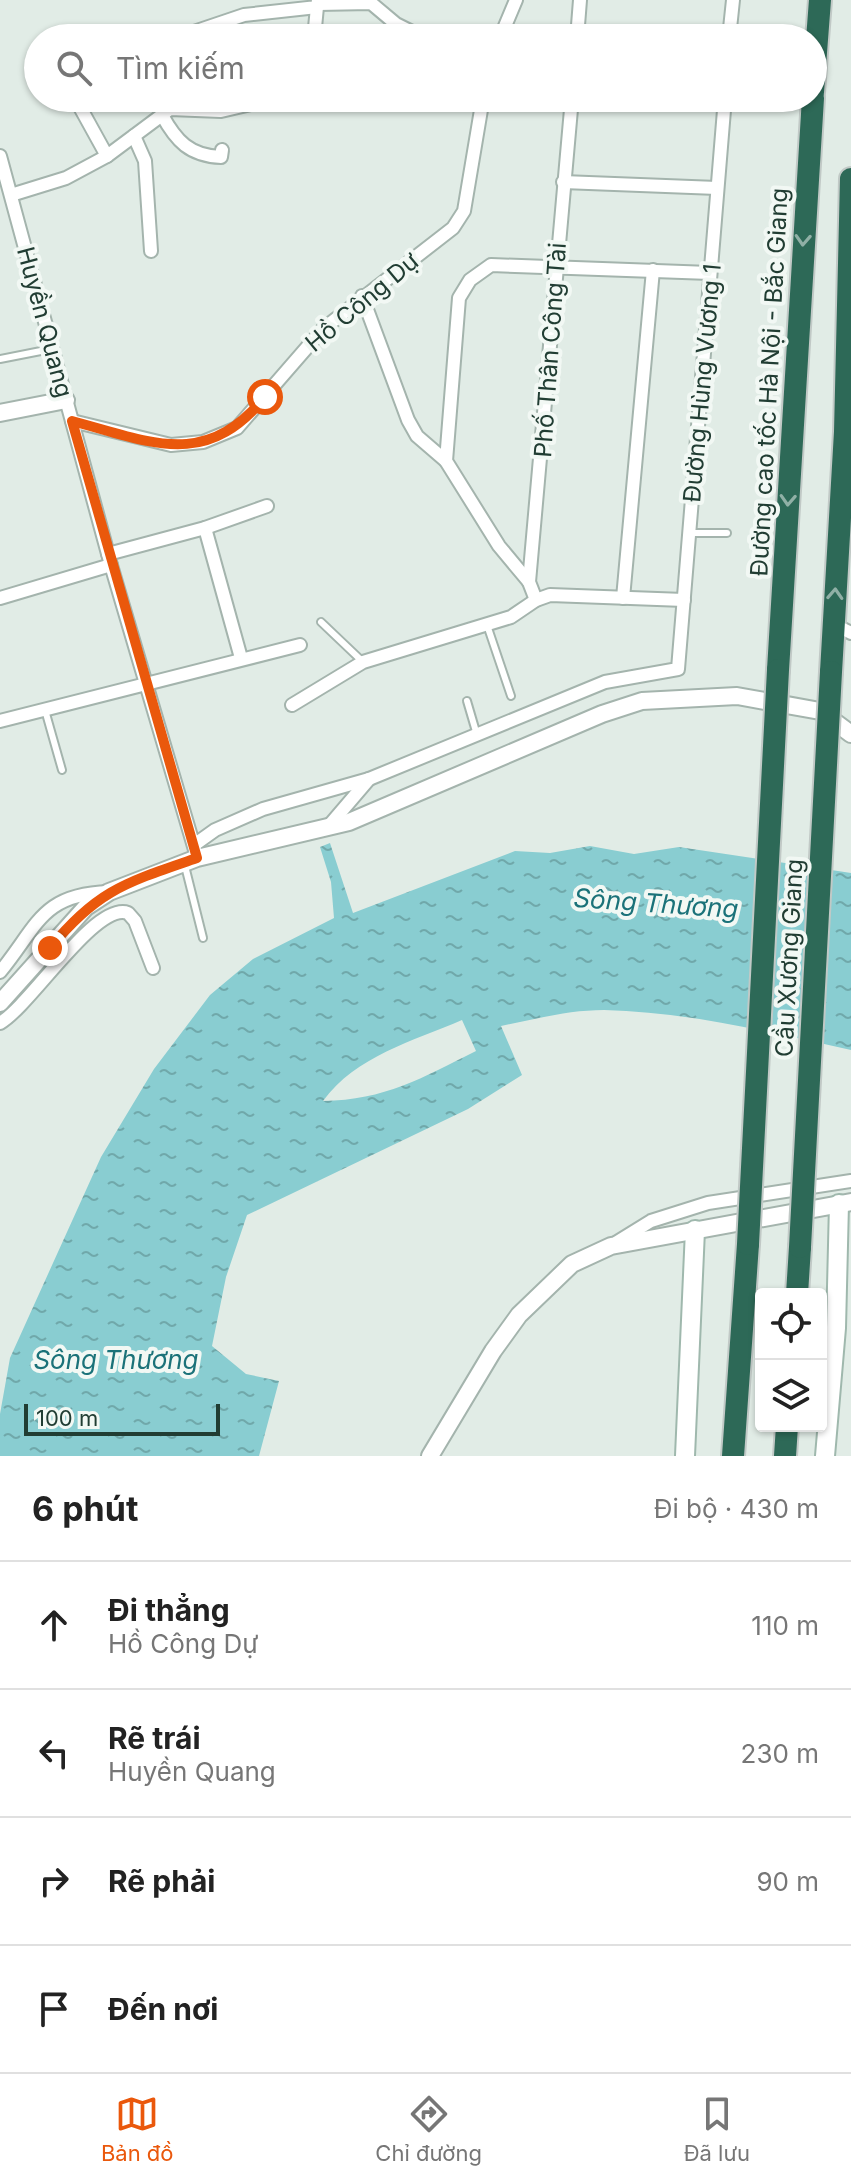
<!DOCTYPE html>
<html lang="vi">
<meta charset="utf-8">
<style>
body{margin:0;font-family:Inter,sans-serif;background:#f2f2f2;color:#222}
.controls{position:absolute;right:24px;bottom:24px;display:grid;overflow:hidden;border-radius:8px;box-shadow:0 2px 6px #0004}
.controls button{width:72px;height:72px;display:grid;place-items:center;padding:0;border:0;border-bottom:2px solid #e0e0e0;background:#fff;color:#222;font:40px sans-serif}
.scale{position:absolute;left:24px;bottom:20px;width:196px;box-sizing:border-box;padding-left:8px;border:4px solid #213d33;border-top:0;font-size:22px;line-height:28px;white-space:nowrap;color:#213d33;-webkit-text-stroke:6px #f2f8f4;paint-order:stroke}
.stop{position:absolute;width:24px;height:24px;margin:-18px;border:6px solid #ea580c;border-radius:50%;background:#fff}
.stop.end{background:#ea580c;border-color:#fff;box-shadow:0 2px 8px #0008}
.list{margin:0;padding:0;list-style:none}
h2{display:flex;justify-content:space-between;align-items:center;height:104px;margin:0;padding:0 32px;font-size:34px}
h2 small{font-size:26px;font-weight:400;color:#767676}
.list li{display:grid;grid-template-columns:52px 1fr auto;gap:24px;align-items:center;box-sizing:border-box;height:128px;padding:0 32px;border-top:2px solid #e0e0e0}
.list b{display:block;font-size:30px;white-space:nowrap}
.list p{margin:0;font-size:26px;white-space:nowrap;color:#767676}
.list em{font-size:26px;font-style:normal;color:#767676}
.icon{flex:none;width:44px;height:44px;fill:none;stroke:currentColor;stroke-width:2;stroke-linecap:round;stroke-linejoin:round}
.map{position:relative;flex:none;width:851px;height:1456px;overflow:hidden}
.search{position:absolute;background:#fff;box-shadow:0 2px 6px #0004;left:24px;right:24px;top:24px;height:88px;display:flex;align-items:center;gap:20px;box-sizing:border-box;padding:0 28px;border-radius:44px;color:#767676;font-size:30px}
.sheet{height:616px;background:#fff}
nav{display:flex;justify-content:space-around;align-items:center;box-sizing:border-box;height:112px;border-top:2px solid #e0e0e0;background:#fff;font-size:22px;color:#767676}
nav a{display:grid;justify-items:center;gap:4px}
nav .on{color:#ea580c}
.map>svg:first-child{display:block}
</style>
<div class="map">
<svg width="851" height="1456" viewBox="0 0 851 1456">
<defs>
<pattern id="water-ripples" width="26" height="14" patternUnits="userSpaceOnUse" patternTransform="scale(2)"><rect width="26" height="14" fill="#89cdd1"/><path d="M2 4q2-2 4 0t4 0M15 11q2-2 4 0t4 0" fill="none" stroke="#70a8aa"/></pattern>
</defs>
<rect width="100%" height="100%" fill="#e1ece6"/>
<path fill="url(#water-ripples)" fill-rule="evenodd" d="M330,843L353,913L515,851L550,853L590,846L634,854L679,847L851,873V1050C769,1032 688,1012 604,1010C569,1010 535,1019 501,1026L522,1075L468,1109L247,1215L226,1277L212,1346L246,1374L279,1381L259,1456H0V1414L10,1358L101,1157L154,1069L210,995L253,959L334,918L331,882L320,847ZM462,1020L476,1051C422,1078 385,1100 323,1101C356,1056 413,1041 462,1020Z"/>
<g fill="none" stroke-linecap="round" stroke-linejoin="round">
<defs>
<g id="service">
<polyline points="0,359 51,349"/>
<polyline points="690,533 727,533"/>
<polyline points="321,622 363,662"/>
<polyline points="487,625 511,696"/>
<polyline points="467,701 477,735"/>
<polyline points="45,710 62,770"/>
<polyline points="185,866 203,938"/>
</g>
<g id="minor">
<polyline points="318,4 371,3 396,24 424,38"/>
<polyline points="176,38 244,15 317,7 318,0"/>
<polyline points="314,38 317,7"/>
<polyline points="500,38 516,0"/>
<polyline points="577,38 580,0"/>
<polyline points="729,38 733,0"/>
<polyline points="75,98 107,156"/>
<path d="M162,115C176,141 190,156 221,157L222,150"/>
<polyline points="134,136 145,161 151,251"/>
<polyline points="0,156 111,565 195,850"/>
<polyline points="563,182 717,188"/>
<polyline points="11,195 66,178 107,156 170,109 221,111 276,98"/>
<polyline points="362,296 408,420 417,436 446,461"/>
<polyline points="72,421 171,445 203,442 237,428 323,329 453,228 464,211 483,98"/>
<polyline points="205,528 241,658"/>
<polyline points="108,554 205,528 267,506"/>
<polyline points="529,582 499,546 446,461 459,298 470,280 491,265 710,273"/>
<polyline points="0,598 111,565"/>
<polyline points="623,598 653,270"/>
<polyline points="536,600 529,582 572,98"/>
<polyline points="841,628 851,633"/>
<polyline points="292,705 363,662 511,617 536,600 550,595 684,600"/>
<polyline points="0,721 300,645"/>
<polyline points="328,827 369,779"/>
<polyline points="194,845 215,830 263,809 369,779 605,682 678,669 725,98"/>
<path d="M0,972C38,926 41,894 109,892"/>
<path d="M0,1023C31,1005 96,901 128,913L135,921L153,968"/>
<polyline points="617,1242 651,1221 708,1203 851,1181"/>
</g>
<g id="tertiary">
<polyline points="0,413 66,400"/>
<polyline points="0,1003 86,907 109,892 197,858 349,822 602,714 642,701 737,696 820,711 851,734"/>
<polyline points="430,1456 493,1351 519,1315 572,1264 611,1246 851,1202"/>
</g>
<g id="secondary">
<polyline points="685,1456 695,1230"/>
<polyline points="825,1456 836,1328 839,1204"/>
</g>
<g id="motorway">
<polyline points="813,92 820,0"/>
<polyline points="778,670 813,98"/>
<polyline points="831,672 845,432 851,179"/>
<polyline points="797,1294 800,1247"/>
<polyline points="733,1456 748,1244"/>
<polyline points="785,1456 787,1426"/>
</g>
</defs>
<use href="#service" stroke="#a4b4ad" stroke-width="10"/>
<use href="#minor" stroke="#a4b4ad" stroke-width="16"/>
<use href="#tertiary" stroke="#a4b4ad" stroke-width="20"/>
<use href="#secondary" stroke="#9fb8ad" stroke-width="22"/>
<use href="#motorway" stroke="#c1c9c6" stroke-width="26"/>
<use href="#service" stroke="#fff" stroke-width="6"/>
<use href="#minor" stroke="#fff" stroke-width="12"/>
<use href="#tertiary" stroke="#fff" stroke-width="16"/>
<use href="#secondary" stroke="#fff" stroke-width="18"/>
<use href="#motorway" stroke="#2d6957" stroke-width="22"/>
<defs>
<g id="motorway-bridge">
<polyline points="748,1244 778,670"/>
<polyline points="800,1247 831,672"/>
</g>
</defs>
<use href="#motorway-bridge" stroke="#c1c9c6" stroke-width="26" stroke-linecap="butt"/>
<use href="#motorway-bridge" stroke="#2d6957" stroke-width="22"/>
</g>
<defs><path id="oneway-chevron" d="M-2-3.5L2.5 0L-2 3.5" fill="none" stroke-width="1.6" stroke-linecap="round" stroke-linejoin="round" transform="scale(2)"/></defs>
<g stroke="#90b0a6">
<use href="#oneway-chevron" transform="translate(803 240) rotate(93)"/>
<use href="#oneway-chevron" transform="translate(788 500) rotate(93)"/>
<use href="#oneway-chevron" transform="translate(835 594) rotate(-87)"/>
</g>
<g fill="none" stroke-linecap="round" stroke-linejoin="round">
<path stroke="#ea580c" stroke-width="10" d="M50,948C98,889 128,882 197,858L72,421C151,442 205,470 265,397"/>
</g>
<g text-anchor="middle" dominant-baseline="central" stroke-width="8" stroke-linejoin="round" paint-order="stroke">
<g font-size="24" fill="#213d33" stroke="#f2f8f4">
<text transform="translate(362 302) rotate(-40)">Hồ Công Dự</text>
<text transform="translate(45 322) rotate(75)">Huyền Quang</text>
<text transform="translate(550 350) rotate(-86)">Phố Thân Công Tài</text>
<text transform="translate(769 382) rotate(-87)">Đường cao tốc Hà Nội - Bắc Giang</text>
<text transform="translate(702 383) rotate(-85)">Đường Hùng Vương 1</text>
<text transform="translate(789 958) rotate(-87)">Cầu Xương Giang</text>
</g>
<g font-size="26" font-style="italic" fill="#1b7279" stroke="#f2f8f4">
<text transform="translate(656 903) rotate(4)">Sông Thương</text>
<text x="116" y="1359">Sông Thương</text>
</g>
</g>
</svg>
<div class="controls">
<button><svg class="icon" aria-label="locate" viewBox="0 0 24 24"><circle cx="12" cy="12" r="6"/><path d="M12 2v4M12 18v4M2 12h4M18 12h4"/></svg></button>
<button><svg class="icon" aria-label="layers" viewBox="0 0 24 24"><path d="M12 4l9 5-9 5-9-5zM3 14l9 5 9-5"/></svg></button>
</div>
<div class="scale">100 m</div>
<div class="stop" style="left:265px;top:397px"></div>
<div class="stop end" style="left:50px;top:948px"></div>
<div class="search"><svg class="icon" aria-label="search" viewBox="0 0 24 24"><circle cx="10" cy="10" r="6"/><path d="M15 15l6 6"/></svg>Tìm kiếm</div>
</div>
<section class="sheet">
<h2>6 phút<small>Đi bộ · 430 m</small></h2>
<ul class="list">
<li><svg class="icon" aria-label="ahead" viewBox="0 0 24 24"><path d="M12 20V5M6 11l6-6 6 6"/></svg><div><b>Đi thẳng</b><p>Hồ Công Dự</p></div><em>110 m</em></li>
<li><svg class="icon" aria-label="left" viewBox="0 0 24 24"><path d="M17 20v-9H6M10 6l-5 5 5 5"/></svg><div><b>Rẽ trái</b><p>Huyền Quang</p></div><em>230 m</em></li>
<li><svg class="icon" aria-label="right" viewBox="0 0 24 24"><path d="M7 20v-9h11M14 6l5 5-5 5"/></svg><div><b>Rẽ phải</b></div><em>90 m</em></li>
<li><svg class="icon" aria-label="arrive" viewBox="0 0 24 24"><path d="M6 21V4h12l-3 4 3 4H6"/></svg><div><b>Đến nơi</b></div></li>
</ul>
</section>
<nav>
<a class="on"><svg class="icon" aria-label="map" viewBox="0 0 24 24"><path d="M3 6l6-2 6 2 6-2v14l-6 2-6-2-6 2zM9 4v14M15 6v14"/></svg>Bản đồ</a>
<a><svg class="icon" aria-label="directions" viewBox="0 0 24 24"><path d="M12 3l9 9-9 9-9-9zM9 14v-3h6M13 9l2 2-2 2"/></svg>Chỉ đường</a>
<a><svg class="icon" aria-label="saved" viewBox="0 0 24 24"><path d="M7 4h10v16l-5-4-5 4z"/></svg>Đã lưu</a>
</nav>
